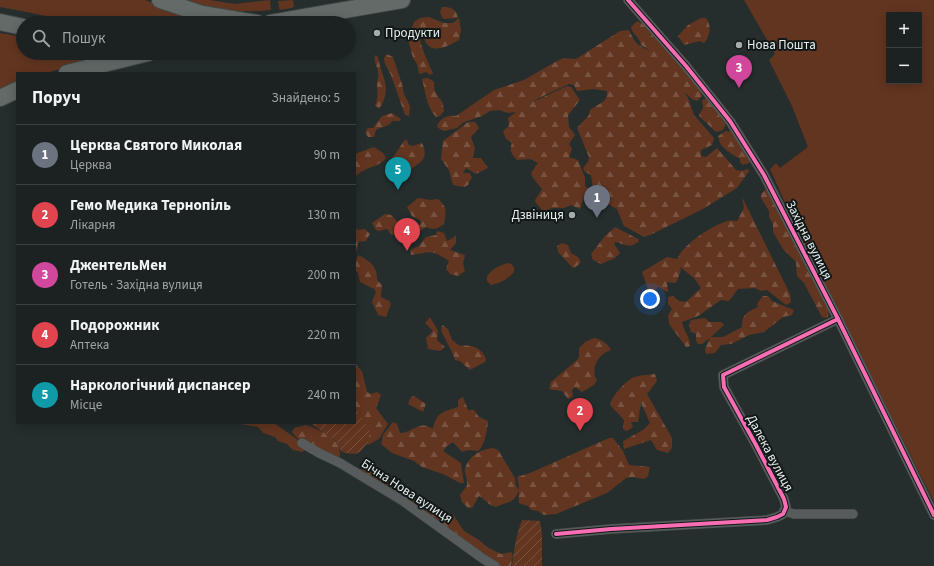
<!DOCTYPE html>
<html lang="uk">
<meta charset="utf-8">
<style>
body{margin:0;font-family:"Source Sans 3",sans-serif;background:#292f2f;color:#f1f3f6}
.controls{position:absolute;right:12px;top:12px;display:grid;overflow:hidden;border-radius:0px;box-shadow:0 2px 10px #0003}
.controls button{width:36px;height:36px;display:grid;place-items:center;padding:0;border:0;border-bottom:1px solid #3a3f40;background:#1c2222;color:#f1f3f6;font:20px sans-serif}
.you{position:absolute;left:650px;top:299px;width:14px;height:14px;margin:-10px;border:3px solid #fff;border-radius:50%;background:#1a73e8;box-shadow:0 0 0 6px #1a73e833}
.badge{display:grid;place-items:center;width:26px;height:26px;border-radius:50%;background:#8c9099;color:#fff;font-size:13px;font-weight:700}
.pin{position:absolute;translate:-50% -33px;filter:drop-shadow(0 1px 2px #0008)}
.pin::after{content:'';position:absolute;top:21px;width:14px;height:12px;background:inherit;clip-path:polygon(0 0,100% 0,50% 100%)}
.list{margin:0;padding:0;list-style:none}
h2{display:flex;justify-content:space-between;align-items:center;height:52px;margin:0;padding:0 16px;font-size:17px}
h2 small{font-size:13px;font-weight:400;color:#a0a4a5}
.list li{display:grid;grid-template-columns:26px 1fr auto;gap:12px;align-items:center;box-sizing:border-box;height:60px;padding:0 16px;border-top:1px solid #3a3f40}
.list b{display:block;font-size:15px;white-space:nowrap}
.list p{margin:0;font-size:13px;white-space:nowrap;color:#a0a4a5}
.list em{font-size:13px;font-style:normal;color:#a0a4a5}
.icon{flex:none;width:22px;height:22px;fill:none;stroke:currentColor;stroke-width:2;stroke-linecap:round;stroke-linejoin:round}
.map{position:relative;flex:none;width:934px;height:566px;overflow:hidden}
.search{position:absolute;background:#1c2222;box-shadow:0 2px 10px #0003;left:16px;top:16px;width:340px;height:44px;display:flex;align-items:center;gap:10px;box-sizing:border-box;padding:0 14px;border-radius:22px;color:#a0a4a5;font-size:15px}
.panel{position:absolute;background:#1c2222;box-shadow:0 2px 10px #0003;left:16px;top:72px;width:340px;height:352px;border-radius:0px}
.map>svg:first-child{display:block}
</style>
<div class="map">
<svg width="934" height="566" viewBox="0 0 934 566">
<defs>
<pattern id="forest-firs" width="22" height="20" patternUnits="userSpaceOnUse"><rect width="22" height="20" fill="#623520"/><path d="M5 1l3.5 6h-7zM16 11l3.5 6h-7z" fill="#785341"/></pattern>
<pattern id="garden-furrows" width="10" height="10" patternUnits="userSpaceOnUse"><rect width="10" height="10" fill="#623520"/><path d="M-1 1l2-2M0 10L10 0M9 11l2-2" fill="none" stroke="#785341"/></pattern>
</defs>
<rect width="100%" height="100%" fill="#252e2d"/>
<g fill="#623520" fill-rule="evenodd">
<path d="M0,0H145L194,17L192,22L186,23C152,23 118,24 85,21C56,19 28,12 0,7Z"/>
<path d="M176,0H210L235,4L270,0L271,10C238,14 208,8 176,0Z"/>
<polygon points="293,0 294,6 292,8 280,10 279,8 278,1"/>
<path d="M744,0H934V502L792,218L770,169L776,163L780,168L808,147L792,106L769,60L775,54ZM889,15H919V81H889Z"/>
<polygon points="0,33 23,37 23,53 129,53 85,62 46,73 17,73 17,84 0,91"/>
<path d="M510,263L514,267V272C509,278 500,284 491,285L487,281V276C492,269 501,264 510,263Z"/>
<polygon points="235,423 274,423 298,440 305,448 306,450 302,452 293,450 287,444 278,441 275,437 263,433 258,427"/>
</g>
<g fill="url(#forest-firs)">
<path d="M442,7C450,7 456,8 458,18L443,19L440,12Z"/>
<path d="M429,17L444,23H453L459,18L461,30L459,40C447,47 429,56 424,38L420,37C419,43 430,67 433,73L430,75L426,72L419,74L417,64L413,58L408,40L414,22L420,18Z"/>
<path d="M701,18H706C712,25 710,37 704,43L700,41L684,45L678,36L688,25Z"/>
<path d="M637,21L654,29L679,59L684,71L696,82L702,96L697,101L692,99L684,92L688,98L694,115L714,138L712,145L701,150V156L706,157L717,148L736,170L741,171L748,169L749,171L737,188L701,210L650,235L644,237L624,226L617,209L599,199L594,194L591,175L585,172L583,168L588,162L589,157L577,128L589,115L590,110L604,101L607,96V91L594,89L577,91L574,85L569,84L539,98L531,103L567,86L571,87L580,100L568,115L569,127L575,135L569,144L572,149L569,157L578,160L585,178V186L589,189L592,196L583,200L580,209L571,205L564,208H553L543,211L536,203L535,200L542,189L533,178L531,173L538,163L530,159L517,160C512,155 509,151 512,143L506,139L503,131L509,126L508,118L516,112L508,113L499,110L490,111L482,116L464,122L457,128L444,131L438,128L437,125C442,117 448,115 456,116L494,90L524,80L557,61L564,58L576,59L620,31L629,30C635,43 637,45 650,51L641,45C640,37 632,34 631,27Z"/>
<polygon points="387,54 393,57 402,84 404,94 410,106 409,116 405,115 391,75 385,64 384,58"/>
<path d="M375,55L378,57C382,79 393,88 379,109L375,105C379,98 377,92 377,83C377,80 379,77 378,73C378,67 373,61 375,55Z"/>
<path d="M426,78C440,81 431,86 436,93C441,102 443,99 444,111L440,116L436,117C426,106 426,93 422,79Z"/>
<path d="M705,99C716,101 722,115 726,124L723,130L716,132L700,117L699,115L703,108L702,100Z"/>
<path d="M392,113L401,119L399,121H392C388,128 382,126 376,130L374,137H368L365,132L368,128H373L382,116Z"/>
<polygon points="468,122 475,122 479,128 471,137 475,148 473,158 481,158 488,168 476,174 466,168 463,173 469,173 472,177 468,185 464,187 453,185 449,170 441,159 443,141"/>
<path d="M726,131L732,132L750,158L749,163L743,165L740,162V159C736,157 724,149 722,146C720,144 719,139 718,136Z"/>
<path d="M406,139L409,145L412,146L422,143C428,156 424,160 414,167C410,171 409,172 403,172V166L394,167L392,158C398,152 400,145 406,139Z"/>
<path d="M374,147L383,153L386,158C380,166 371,166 363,171C360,172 357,175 355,177V154Z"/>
<polygon points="766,189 768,192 785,223 808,272 828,304 829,309 828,317 825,318 822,317 804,283 797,276 796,262 783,249 773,232 773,224 769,217 769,211 761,198 761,194"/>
<path d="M742,197L790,294L791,302L786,305L767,290L761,291L755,288L738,289L729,301L721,300L698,316L682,322C684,333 690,335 690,346L686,347L669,324L668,315L672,309L668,304V297L673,296L679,301L686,302L701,288L694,278L680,267L681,270L677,281L675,283L667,282L668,291L667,292L658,287L650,295L642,272L667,257L677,259C684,244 712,225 728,221C730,220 734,221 737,221L744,208Z"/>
<path d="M418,198L430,200L438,199C448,208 446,212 444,224C437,229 434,230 426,227L419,232L416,229L421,223L420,220L412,216L407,207Z"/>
<polygon points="385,214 391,215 400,224 400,230 392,235 387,229 379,231 376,230 372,223"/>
<path d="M615,227L638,239L639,241C630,249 626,245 616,242L614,244L620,253L615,258L601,264L593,260L591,254L605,236Z"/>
<polygon points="355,228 358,230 365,229 370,234 366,241 358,242 357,250 355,251"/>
<path d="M437,231L444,233L447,241L456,236V243L450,250L465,255L463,264L465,271L458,276L450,274L446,269L449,261C430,248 431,253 411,255L410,250L419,246L426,237L436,235Z"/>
<polygon points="562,243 568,245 571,253 578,257 581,262 577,266 573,268 558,252 557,246"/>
<path d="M358,255C369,260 378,267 377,280L382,285L381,297L389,301L391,304L386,317L378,315L372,302L376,292L374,289L360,282L358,273L355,270V263Z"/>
<path d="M763,296H768L772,301L794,310L792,315L783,317L764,332L749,335L731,344L721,345L715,353L706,354L705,349L710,338L702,344H698L696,341V334L691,332L689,325L691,320L705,318L709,322H721L724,325L711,337H723L742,327C742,314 746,313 758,307L757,304Z"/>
<polygon points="430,317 438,331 437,340 445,347 440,351 428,349 426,338 433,331 425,323"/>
<path d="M442,325L448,329L452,340L460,346C471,344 482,348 486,359L485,362L470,370L460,361L455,360C452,350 446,341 441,331Z"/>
<path d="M594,338C603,340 607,343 611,350C598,354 590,369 597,380L594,385L582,392L575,387L572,390L573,397L568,399L562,391L549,389L551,382L577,360L579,357V348L585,342Z"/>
<polygon points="355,364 362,371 367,392 371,394 377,392 381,395 376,408 388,424 379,439 368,445 365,442 355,409"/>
<path d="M655,374L657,381L647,394L672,438V448L668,453L657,450L651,440L624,449L623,441L643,430L650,423L641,403L638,422H631L633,427L627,431L623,429L624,420L610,405C611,397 625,382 632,378C639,375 648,375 655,374Z"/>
<polygon points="414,396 426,404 423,412 408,404 411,397"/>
<path d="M463,397L468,410H474L479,417L488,421C487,431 485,445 478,451L469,450L462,452L453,442L447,446L443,451L461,463L464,483H460L443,474L422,467L414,461L392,453L381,444L383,435L393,422L397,424L400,433C411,433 420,420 431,428H433C437,411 444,412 458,407V400Z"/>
<path d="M306,425C320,430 342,438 340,456L337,459C323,452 301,446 292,432L294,428Z"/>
<path d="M609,438H613L623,451L629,465L650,467L648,476L644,479L632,477L626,478L607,493L556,514L544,515L538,511L531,510L528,506L519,503C518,493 520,487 517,477L530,473Z"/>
<path d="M493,448L498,450L515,478L516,486L519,490C513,505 508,501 496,507C487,505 486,499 479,496L472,508H468L462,502L460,495C462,492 466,488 467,485C468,480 464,474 465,469C468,456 481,449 493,448Z"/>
<polygon points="360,469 377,472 386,479 392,481 421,501 454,516 464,531 479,540 487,547 501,554 511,552 513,555 511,566 498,566 359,472"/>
</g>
<g fill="url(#garden-furrows)">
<polygon points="355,406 370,432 368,442 360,452 355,454 345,453 341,451 335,440 310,423 355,423"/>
<path d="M522,520L540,521L542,534V566H512C514,550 516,535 522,520Z"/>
</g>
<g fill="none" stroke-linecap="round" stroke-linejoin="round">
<defs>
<g id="street">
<polyline points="628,0 686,66 730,121 764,175 838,319 934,515"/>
<polyline points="302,443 319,453 340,463 403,501 482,558 495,566"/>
<polyline points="784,511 794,514 853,514"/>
<polyline points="556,534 611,529 767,520 777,517 783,514 786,507 784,499 756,445 724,387 723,375 838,319"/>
</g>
<g id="highway">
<polyline points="160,0 202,14 257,23"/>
<polyline points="0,22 23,27"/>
<polyline points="270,23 402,0"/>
<polyline points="67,73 148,53"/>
<polyline points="0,98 17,90"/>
</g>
</defs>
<use href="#street" stroke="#414948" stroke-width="10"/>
<use href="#highway" stroke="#414948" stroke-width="18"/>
<use href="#street" stroke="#575b5b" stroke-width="9"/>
<use href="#highway" stroke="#636a68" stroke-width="16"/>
<defs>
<g id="cycleway">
<polyline points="628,0 686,66 730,121 764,175 838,319 934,515"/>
<polyline points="556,534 611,529 767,520 777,517 783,514 786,507 784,499 756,445 724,387 723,375 838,319"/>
</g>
</defs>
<use href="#cycleway" stroke="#111817" stroke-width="6"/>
<use href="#cycleway" stroke="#f96db3" stroke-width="4"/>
</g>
<g fill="#a4adac" stroke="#111817" stroke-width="1.5">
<circle cx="377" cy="33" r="4"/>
<circle cx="739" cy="45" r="4"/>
<circle cx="572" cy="215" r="4"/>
</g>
<g text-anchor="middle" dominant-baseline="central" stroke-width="4" stroke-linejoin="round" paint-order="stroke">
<g font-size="13" fill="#e8f2f1" stroke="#111817" text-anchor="start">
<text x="385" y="33">Продукти</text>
<text x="747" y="45">Нова Пошта</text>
<text x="564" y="215" text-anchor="end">Дзвіниця</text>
</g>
<g font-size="13" fill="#e8f2f1" stroke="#111817">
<text transform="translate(809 240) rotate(63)">Західна вулиця</text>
<text transform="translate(770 453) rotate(62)">Далека вулиця</text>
<text transform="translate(407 491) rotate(33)">Бічна Нова вулиця</text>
</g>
</g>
</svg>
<div class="controls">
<button>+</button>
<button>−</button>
</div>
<div class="you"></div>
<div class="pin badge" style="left:597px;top:218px;background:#6b7280">1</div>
<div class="pin badge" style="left:580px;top:431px;background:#e0444e">2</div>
<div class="pin badge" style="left:739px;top:88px;background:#d1479c">3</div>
<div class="pin badge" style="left:407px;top:251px;background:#e0444e">4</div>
<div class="pin badge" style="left:398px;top:190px;background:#0f9aa8">5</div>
<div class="search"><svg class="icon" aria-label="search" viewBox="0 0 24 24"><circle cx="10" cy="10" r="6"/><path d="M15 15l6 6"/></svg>Пошук</div>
<section class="panel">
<h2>Поруч<small>Знайдено: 5</small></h2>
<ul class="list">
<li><span class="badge" style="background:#6b7280">1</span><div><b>Церква Святого Миколая</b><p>Церква</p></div><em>90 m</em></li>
<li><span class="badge" style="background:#e0444e">2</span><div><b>Гемо Медика Тернопіль</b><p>Лікарня</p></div><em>130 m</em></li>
<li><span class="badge" style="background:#d1479c">3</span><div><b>ДжентельМен</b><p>Готель · Західна вулиця</p></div><em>200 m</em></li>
<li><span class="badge" style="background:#e0444e">4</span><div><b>Подорожник</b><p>Аптека</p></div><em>220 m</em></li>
<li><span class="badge" style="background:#0f9aa8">5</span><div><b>Наркологічний диспансер</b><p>Місце</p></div><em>240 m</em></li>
</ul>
</section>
</div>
